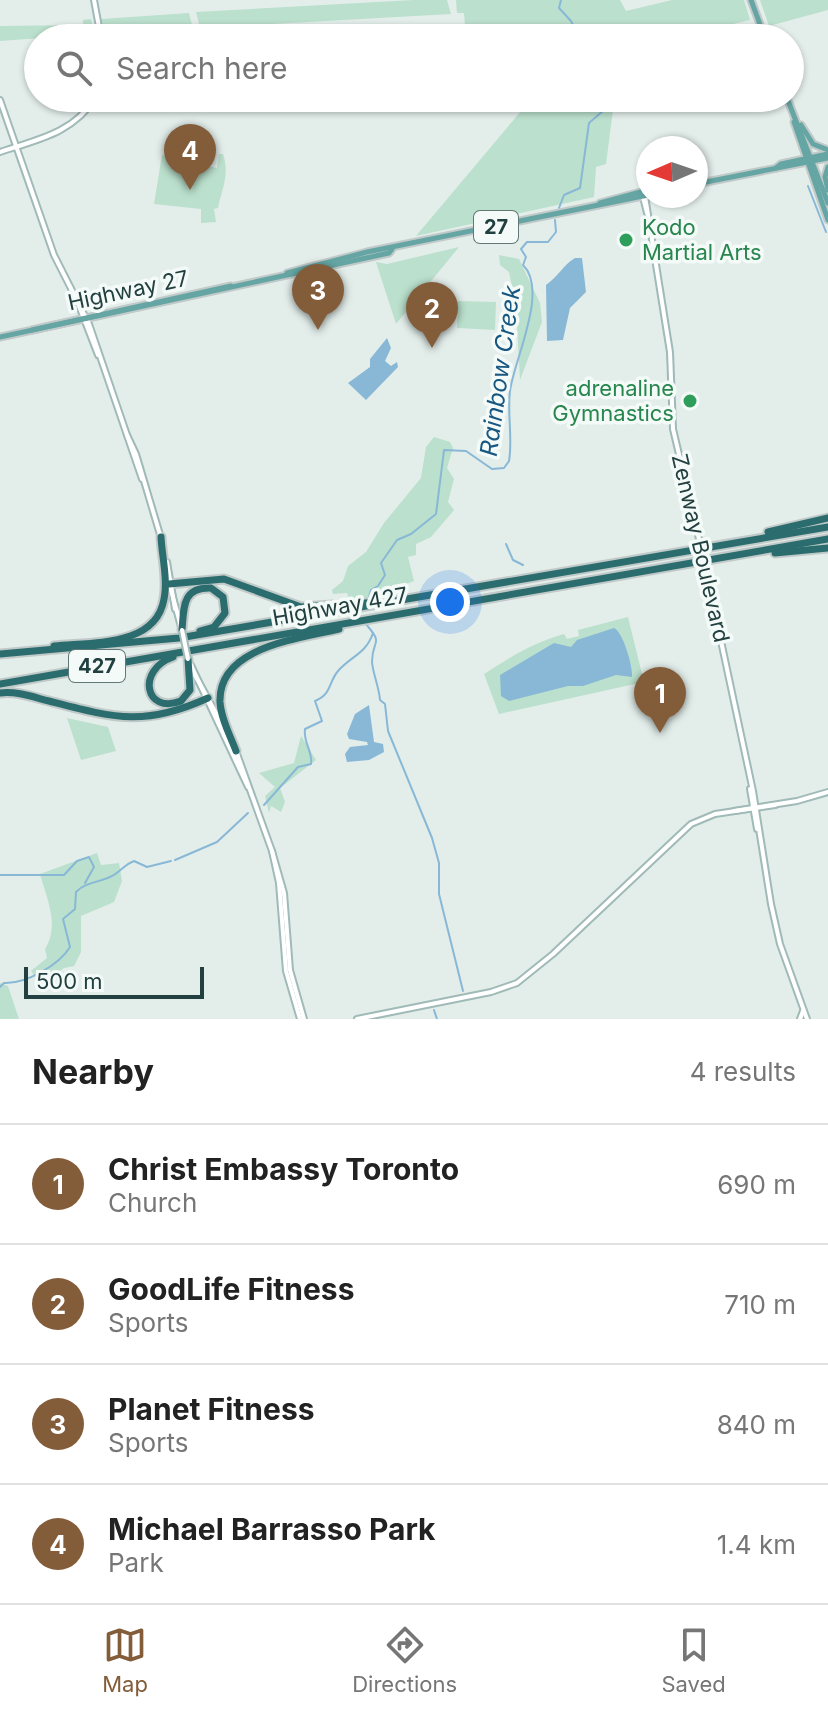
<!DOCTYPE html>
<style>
body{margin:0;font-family:Inter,sans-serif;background:#f6f6f6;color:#222}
.compass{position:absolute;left:636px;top:136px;width:72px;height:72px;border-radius:50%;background:#fff;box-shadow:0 2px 6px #0004;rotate:268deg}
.scale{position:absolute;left:24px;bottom:20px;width:180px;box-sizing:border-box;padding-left:8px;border:4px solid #21403f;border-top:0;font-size:22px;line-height:28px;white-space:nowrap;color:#21403f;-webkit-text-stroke:6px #f4faf8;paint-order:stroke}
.you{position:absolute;left:450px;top:602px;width:28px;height:28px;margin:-20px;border:6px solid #fff;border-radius:50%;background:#1a73e8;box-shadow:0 0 0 12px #1a73e833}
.badge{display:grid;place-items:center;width:52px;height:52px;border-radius:50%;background:#835c39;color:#fff;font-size:26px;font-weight:700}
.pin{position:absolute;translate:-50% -66px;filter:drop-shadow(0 2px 4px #0008)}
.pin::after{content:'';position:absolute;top:42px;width:28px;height:24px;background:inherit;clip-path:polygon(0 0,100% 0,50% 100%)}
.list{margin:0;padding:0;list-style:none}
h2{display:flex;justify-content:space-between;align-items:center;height:104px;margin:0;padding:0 32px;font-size:34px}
h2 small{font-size:26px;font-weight:400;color:#767676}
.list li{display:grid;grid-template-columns:52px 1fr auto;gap:24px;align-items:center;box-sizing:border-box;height:120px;padding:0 32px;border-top:2px solid #e0e0e0}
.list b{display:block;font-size:30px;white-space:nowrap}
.list p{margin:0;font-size:26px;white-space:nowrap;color:#767676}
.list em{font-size:26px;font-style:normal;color:#767676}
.icon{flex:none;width:44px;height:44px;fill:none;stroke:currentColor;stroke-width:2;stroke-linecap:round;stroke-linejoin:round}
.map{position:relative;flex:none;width:828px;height:1019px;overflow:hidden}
.search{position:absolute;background:#fff;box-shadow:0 2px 6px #0004;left:24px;right:24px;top:24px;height:88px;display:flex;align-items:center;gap:20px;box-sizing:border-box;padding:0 28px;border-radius:44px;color:#767676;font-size:30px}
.sheet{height:584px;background:#fff}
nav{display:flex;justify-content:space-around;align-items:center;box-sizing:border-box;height:112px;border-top:2px solid #e0e0e0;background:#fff;font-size:22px;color:#767676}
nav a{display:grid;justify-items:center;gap:4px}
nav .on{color:#835c39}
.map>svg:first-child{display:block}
</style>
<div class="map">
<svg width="828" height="1019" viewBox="0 0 828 1019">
<rect width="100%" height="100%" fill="#e3eeeb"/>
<g fill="#bbe0cd">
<polygon points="414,0 447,0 451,14 200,28 196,12"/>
<polygon points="456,0 620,0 626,11 672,0 744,0 750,20 691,34 692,38 466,38 464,13 457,13"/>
<polygon points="760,0 828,0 828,10 769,26"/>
<polygon points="189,13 193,29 105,34 101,19"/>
<polygon points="91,19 95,34 0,41 0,26 83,25 83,20"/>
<polygon points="532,98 620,98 613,110 606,164 596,167 594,197 416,236"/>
<path d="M219,154H223C230,175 222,188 218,208L214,209L216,222L201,223V209L154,204L162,155L217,168Z"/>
<polygon points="459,247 396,324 376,262 387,264"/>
<polygon points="499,255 519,259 540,303 542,322 520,380 516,306 509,272 500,265"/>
<polygon points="458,301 496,302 495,330 457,328"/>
<polygon points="434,437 450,442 453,448 447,468 454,479 448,502 454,510 431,537 416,544 416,555 408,557 414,581 372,598 350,601 347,593 333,594 332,590 343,581 348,566 366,552 384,523 421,478 426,447"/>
<path d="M628,617L644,682L499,714L484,674C510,657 535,642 564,634L567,639L579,636L578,630Z"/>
<polygon points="67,718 108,727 116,751 81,760"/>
<polygon points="301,736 316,760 280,788 285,802 281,812 271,806 269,813 265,796 275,787 259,773 294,763"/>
<path d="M97,853L101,865L119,863L122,881L114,902L81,916V952L74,966L64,968L41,985L31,971L47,958L45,949C60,926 47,899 40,874Z"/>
<polygon points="0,983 8,986 19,1019 0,1019"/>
</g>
<g fill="#88b8d6">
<path d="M575,258H582L586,292L570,308L563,340L547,341L546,285C559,276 562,266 575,258Z"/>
<polygon points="387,338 391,348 385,361 391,366 397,362 398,367 366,400 348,383 370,367 370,359"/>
<path d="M614,628C623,632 633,666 632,677L616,675L583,686H568L509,701L501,696L500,675L554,643L571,647L577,640Z"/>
<polygon points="369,705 374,742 383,744 384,752 369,760 347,762 345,754 350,747 368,745 367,742 349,739 347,734 355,714"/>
</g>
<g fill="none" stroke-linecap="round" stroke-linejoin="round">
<g stroke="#88b8d6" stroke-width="2">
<polyline points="561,0 559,8 571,21 579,38"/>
<polyline points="808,186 826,232"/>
<polyline points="559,208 564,195 580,188 589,123 604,110 602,98"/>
<polyline points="506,544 513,560 523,565"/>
<path d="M368,601L371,590L378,586L385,575L381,563L397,540L411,534L436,514L444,450L466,451L492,469L504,468L509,461C513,438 507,414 510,391C514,360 549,290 523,265L526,257L521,249L527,242H548L556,232L555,220"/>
<path d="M365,623C385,646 372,638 372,662C373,674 379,687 380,700L385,704L388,731L432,838L439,863V894L463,991"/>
<path d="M264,805L298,767L311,764C313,751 303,743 305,729L322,721L315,701C332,694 328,683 338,671C351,656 366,654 373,633"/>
<polyline points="175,860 217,842 248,813"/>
<polyline points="0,875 64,875 77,861 89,857 94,867 85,883"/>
<path d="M0,987L4,983C26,984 59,965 70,947L63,919L75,909L76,892C87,880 106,883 118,872C124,867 126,864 134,861L147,867L171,861"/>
<polyline points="434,1010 437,1019"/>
</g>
<defs>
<g id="secondary">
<polyline points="94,0 101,38"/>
<polyline points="0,100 54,255 89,324 142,479"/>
<path d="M0,152C36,140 74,133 95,98"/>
<polyline points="642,193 647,213"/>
<polyline points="645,196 670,352 673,429 699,539"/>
<polyline points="76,298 98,355"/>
<polyline points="127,435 136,454 161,538"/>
<polyline points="167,562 175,609"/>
<polyline points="705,566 753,791 771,904 780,944 807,1019"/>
<polyline points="170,586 181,627"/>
<polyline points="191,665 248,787"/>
<polyline points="195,675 223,726"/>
<polyline points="236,751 272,851 279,883 286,971 300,1019"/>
<polyline points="750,789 757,829"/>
<polyline points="734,811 797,801 828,792"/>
<polyline points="272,851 284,893 290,970 304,1019"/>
<polyline points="357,1019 491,992 517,983 553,954 691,824 715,814 775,805"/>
<polyline points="800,1019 803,1011"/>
</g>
<g id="primary">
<polyline points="751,0 765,38"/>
<polyline points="787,98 828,203"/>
<polyline points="794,122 828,220"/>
<polyline points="801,125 813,144 828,150"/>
<polyline points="828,167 825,177 828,190"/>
<polyline points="776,168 781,164 828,154"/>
<polyline points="696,184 828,158"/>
<polyline points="600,203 648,190"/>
<polyline points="287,273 367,252 648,195"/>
<polyline points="32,330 231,286"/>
<polyline points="0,337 389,253 392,249"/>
</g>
<g id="highway">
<polyline points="768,532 828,518"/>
<polyline points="775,553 828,548"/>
<polyline points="169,584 224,579 301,607 381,602"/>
<path d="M182,630C184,607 182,587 211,588L223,597L225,613L214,627L200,631"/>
<path d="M54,646C92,642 156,647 164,599C168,579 162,557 161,537"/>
<polyline points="0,654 179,638 828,527"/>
<path d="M173,657C136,670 145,715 181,701L190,690L188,659"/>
<polyline points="0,684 828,539"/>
<path d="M0,693C17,691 33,697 49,701C115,718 144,727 208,698"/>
<path d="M236,751C230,735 221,719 220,702C218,647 298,639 339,629"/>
</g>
</defs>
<use href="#secondary" stroke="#a0bab7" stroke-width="8"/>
<use href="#primary" stroke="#c1cac9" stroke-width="9"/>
<use href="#highway" stroke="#c1cac9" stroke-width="11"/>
<use href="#secondary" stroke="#fff" stroke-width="4"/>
<use href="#primary" stroke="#65a6a4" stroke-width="5"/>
<use href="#highway" stroke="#2b6d6e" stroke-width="7"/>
<defs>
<g id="secondary-bridge">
<polyline points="699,539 705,566"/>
<polyline points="182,630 188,659"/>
</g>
</defs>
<use href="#secondary-bridge" stroke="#a0bab7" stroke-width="8" stroke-linecap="butt"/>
<use href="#secondary-bridge" stroke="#fff" stroke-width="4"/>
</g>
<g fill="#2e9e5b" stroke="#f4faf8" stroke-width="3">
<circle cx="626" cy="240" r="8"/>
<circle cx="690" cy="401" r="8"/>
</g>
<g text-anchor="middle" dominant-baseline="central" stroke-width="7" stroke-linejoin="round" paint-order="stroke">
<g fill="#f4faf8" stroke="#607876" stroke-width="2">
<rect x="474" y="211" width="44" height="32" rx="6"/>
<rect x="69" y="650" width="56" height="32" rx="6"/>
</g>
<g font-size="20" font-weight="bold" fill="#21403f">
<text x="496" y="227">27</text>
<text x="97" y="666">427</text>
</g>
<g font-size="22" fill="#27864d" stroke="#f4faf8" text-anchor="start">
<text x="642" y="227">Kodo<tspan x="642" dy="25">Martial Arts</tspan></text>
<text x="674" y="388" text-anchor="end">adrenaline<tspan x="674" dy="25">Gymnastics</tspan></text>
</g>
<g font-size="22" fill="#21403f" stroke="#f4faf8">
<text transform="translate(128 290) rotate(-12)">Highway 27</text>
<text transform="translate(701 548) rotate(77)">Zenway Boulevard</text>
<text transform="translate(340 606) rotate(-10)">Highway 427</text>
</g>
<g font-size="24" font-style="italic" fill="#175780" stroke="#f4faf8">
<text transform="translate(500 371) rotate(-82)">Rainbow Creek</text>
</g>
</g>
</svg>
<svg class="compass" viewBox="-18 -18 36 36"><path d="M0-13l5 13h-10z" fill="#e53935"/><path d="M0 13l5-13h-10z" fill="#767676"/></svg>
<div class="scale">500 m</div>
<div class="you"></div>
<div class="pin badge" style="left:660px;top:733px">1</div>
<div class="pin badge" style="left:432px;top:348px">2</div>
<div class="pin badge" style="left:318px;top:330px">3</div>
<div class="pin badge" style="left:190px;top:190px">4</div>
<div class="search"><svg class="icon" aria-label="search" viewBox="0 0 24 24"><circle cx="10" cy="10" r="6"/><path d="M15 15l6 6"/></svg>Search here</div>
</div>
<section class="sheet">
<h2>Nearby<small>4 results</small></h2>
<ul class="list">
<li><span class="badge">1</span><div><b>Christ Embassy Toronto</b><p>Church</p></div><em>690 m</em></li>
<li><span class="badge">2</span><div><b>GoodLife Fitness</b><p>Sports</p></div><em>710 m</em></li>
<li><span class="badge">3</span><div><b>Planet Fitness</b><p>Sports</p></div><em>840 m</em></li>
<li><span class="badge">4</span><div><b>Michael Barrasso Park</b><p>Park</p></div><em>1.4 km</em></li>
</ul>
</section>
<nav>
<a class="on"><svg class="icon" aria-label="map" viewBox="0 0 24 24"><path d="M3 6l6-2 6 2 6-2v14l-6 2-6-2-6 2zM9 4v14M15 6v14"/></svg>Map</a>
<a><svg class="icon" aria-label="directions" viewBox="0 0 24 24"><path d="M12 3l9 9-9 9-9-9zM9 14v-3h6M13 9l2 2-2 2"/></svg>Directions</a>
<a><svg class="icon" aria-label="saved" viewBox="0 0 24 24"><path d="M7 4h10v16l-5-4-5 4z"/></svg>Saved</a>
</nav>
